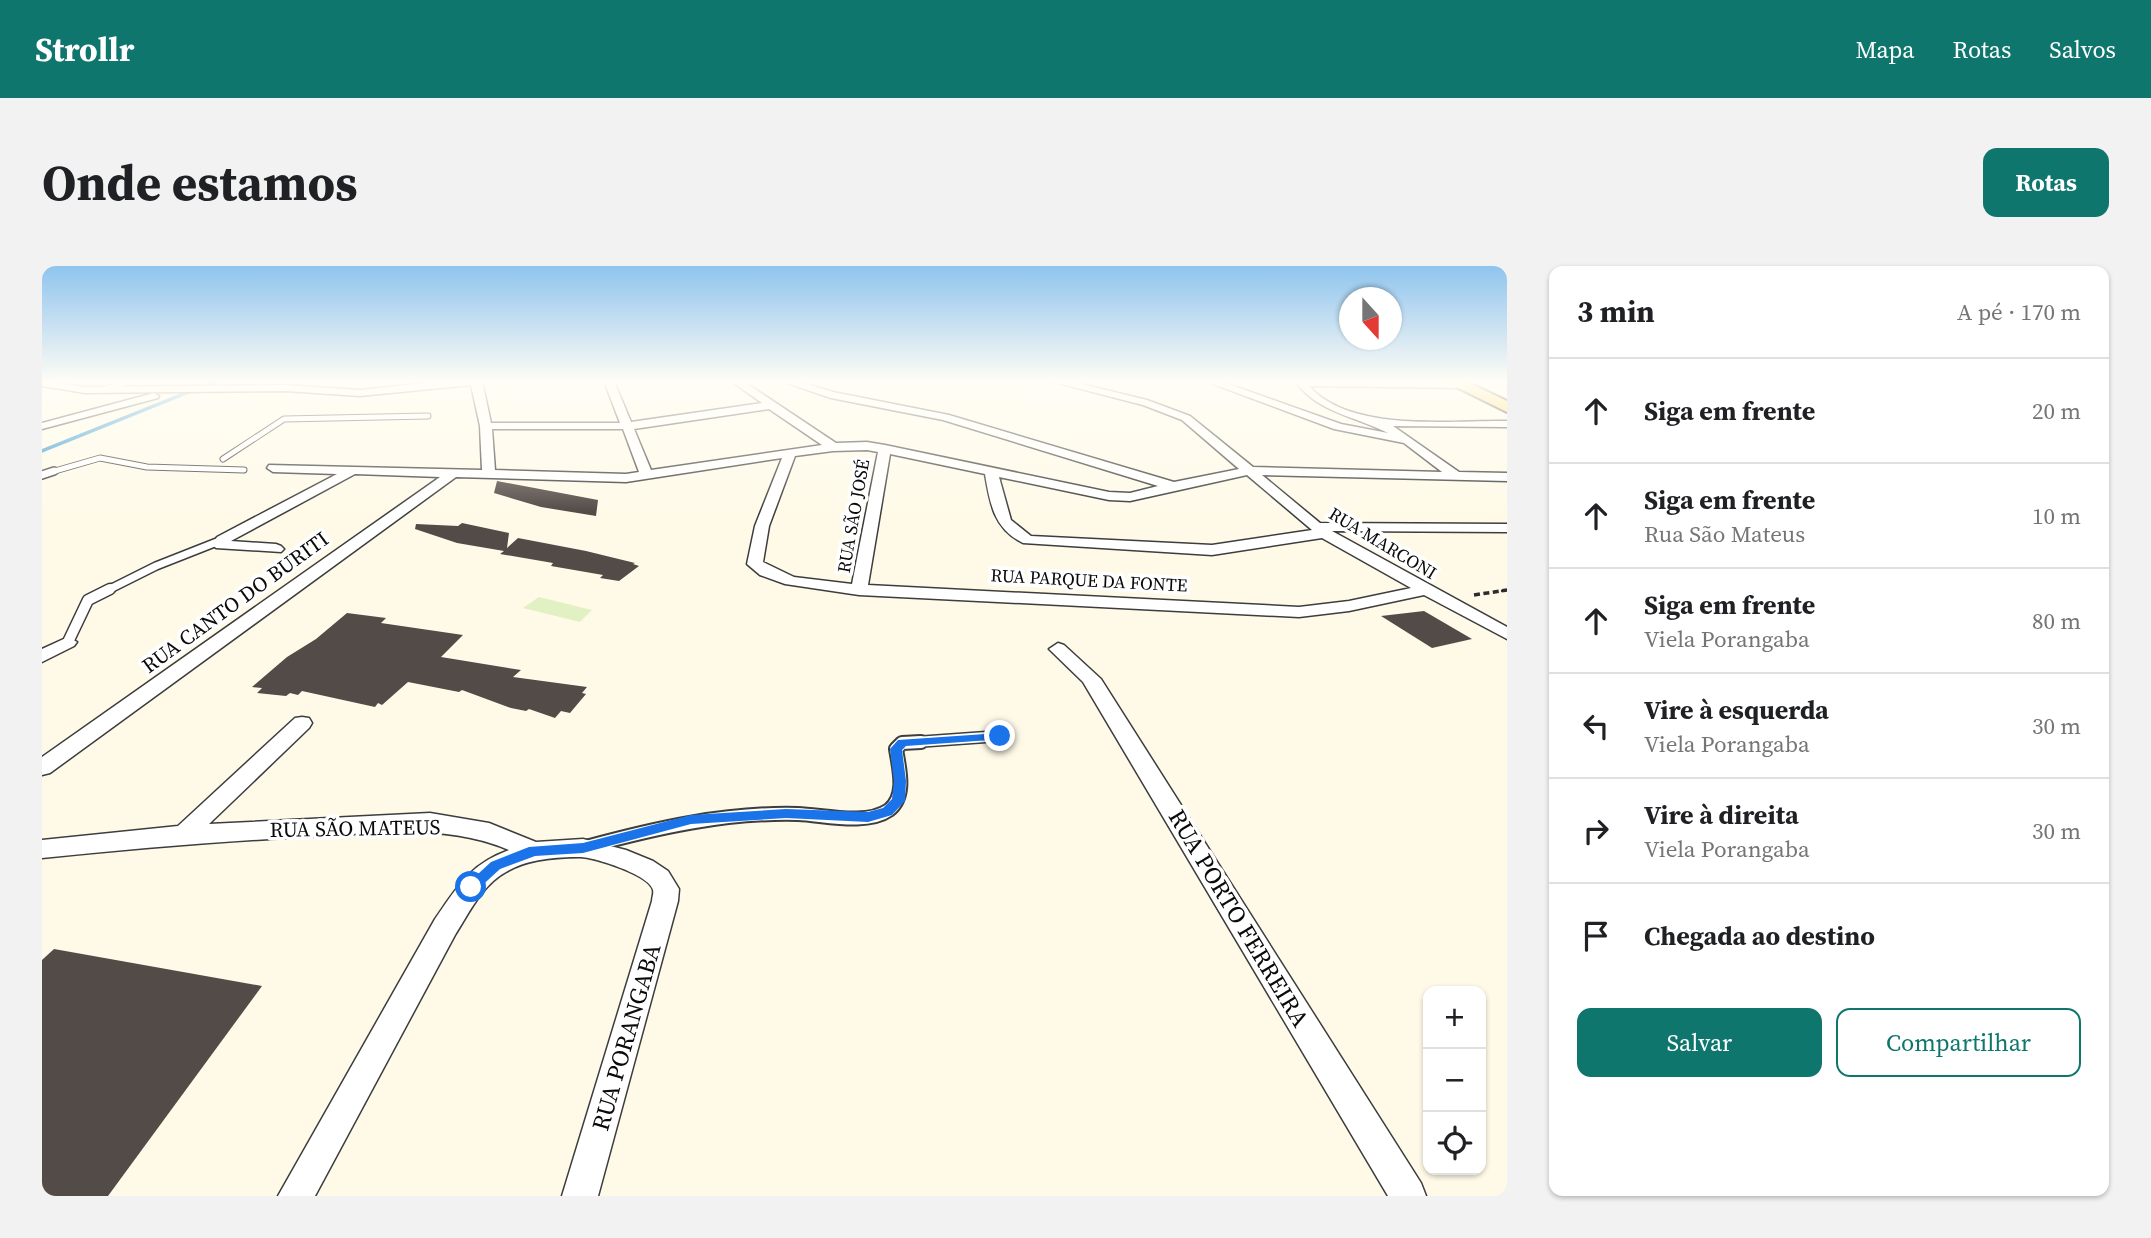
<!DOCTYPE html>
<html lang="pt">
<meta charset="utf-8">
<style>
body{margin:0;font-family:"Source Serif 4",serif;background:#f2f2f2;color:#202124}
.controls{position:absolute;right:21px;bottom:21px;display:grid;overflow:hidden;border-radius:14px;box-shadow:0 2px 5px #0004}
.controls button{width:63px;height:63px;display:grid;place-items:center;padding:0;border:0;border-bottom:2px solid #e0e0e0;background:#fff;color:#202124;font:35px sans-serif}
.compass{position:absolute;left:1297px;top:21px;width:63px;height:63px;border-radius:50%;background:#fff;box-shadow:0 2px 5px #0004;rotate:159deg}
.stop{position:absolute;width:21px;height:21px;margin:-16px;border:5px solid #1a73e8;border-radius:50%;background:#fff}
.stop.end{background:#1a73e8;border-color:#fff;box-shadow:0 2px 7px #0008}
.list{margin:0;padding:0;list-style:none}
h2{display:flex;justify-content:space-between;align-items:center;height:91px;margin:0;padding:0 28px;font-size:30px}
h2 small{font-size:23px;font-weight:400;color:#757577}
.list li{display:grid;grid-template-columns:46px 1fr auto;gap:21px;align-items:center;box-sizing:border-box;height:105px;padding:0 28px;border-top:2px solid #e0e0e0}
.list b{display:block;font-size:26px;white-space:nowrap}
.list p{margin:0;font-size:23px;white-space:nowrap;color:#757577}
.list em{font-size:23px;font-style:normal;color:#757577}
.actions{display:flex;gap:14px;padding:21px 28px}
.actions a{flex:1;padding:16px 0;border:2px solid #0f766e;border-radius:14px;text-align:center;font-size:24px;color:#0f766e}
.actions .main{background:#0f766e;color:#fff}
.icon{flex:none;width:38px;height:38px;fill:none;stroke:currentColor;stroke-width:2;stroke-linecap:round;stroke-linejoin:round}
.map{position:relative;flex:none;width:1465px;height:930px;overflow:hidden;border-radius:14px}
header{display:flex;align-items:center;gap:42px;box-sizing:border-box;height:98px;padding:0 35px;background:#0f766e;color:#fff}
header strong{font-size:33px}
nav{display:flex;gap:38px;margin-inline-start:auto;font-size:24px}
.intro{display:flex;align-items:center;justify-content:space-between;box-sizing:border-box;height:168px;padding:0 42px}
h1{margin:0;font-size:49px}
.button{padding:18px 32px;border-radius:14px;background:#0f766e;color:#fff;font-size:24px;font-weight:700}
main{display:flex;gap:42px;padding:0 42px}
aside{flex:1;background:#fff;border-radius:14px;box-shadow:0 2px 5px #0004}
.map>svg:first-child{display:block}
</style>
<header>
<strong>Strollr</strong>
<nav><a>Mapa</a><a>Rotas</a><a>Salvos</a></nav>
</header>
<div class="intro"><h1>Onde estamos</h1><a class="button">Rotas</a></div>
<main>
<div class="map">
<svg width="1465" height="930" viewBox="0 0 1465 930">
<rect width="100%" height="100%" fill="#fffae8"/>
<polygon fill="#e2f1c3" points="497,331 550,344 538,356 481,342"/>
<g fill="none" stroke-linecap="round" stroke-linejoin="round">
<polyline stroke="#2f95d2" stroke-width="3.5" points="0,185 174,115"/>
</g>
<g fill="#534b47">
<polygon points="455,215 556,234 554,250 499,241 452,227"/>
<polygon points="420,257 467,267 465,282 476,272 544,285 593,297 591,298 597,300 577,315 558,312 561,309 509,300 511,297 458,288 462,285 415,277 373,263 374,258 416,260"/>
<polygon points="1382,345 1430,373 1390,382 1339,350"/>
<polygon points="305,347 344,352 339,357 421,369 399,391 479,404 471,411 545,421 540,427 544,428 528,447 519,445 513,452 487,443 484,445 469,442 420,424 417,426 366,416 340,439 336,437 333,441 260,425 256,429 248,427 244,430 215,427 220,422 210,421 245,391 274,373"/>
<polygon points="12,683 220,720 66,930 0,930 0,694"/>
</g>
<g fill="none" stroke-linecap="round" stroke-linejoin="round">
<defs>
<g id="service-far3">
<polyline points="60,124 90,115"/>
<polyline points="181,193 242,153 386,150"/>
<polyline points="6,207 58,192 105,201 202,204"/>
</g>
<g id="service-far2">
<polyline points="0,209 12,205"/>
<polyline points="64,325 114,300 180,274"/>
</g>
<g id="service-far1">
<polyline points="26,376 46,334 68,323"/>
<polyline points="860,477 958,470"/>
</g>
<path id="service" d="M544,581C614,562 684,546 756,548C782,549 824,560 847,544C865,530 857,502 854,483L860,477L879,476"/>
<g id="minor">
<path d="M0,115L43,121L244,119L318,124L403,115H440L449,157H578L562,115H572L589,156L720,137L689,115H701L794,177L825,176L843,179L1067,226L1088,227L1116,220L901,154L789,132L739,115H755L791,126L907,149L1132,216L1197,203L1140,154L1101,139L1008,115H1027L1105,134L1148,150L1211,201L1400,206L1362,177L1292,163L1163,115H1178L1299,158L1346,167C1313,150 1276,147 1253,115L1419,117L1424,120L1423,122L1267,120C1308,167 1408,154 1465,155V161L1351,160L1417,206L1465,207V215L1220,209L1278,257L1465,258V266L1290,265L1465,361V373L1382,329L1307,345L1257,351L817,329L743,318L718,309L705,298L713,260L740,192L584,216L414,211L8,507L0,509V491L398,211L313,208L189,275L234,278L239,280L242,283L239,286L174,282L171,279L175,271L295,208L231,206L225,202L227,199L440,204L438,160L429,119L318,130L244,125L43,127L0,120ZM727,143L780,179L609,204L592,163ZM450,163H581L597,206L584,208L453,204ZM825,184L836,186L810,318L752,311L721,296L727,260L753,190L791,185ZM848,188L943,208C948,238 952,263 981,277L1170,289L1280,272L1369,322L1307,335L1257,341L826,319ZM1205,209L1270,264L1170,279L989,270L969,254L957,211L1067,234L1088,235Z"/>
<polygon points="112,127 117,130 116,132 0,163 0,157"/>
<polygon points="26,371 35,376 32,380 0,396 0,383"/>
<polygon points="1016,377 1022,379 1059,413 1379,917 1384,930 1346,930 1041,416 1007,383"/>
<path d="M260,451L267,452L270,457L267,462L167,558L388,547L447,557L494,576L541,573L584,584L611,595L626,605L637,623L636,635L556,930H520L610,635C610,631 612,628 611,624C608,609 552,591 538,591C514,591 485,593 464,606C440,619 427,647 413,669L273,930H236L393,653C416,620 427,599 467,584C403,557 334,567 267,571C177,575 89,583 0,592V574L136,560L253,452Z"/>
</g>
<polygon id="primary" points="1402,115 1423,115 1465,135 1465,146"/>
</defs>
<use href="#service-far3" stroke="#3d3d3d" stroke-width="7"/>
<use href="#service-far2" stroke="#3d3d3d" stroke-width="10"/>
<use href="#service-far1" stroke="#3d3d3d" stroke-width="13"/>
<use href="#service" stroke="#3d3d3d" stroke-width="16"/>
<use href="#minor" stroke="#3d3d3d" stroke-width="3"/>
<use href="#primary" stroke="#1b1b1b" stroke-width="4"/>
<polyline stroke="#2c2c2c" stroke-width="2.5" stroke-dasharray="3.5 2" stroke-linecap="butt" points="1459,325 1465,324"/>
<polyline stroke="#2c2c2c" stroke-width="3.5" stroke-dasharray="6 3.5" stroke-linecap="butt" points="1432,329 1465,324"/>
<use href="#service-far3" stroke="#fff" stroke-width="5"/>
<use href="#service-far2" stroke="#fff" stroke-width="7"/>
<use href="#service-far1" stroke="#fff" stroke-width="10"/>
<use href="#service" stroke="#fff" stroke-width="12"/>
<use href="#minor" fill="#fff" fill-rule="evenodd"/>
<use href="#primary" fill="#fed259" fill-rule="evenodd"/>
</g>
<linearGradient id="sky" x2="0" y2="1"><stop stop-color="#8fc4ee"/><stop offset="0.47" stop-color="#fffdf5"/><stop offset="1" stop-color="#fffdf5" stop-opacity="0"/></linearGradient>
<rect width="1465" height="246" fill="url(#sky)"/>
<polygon fill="#1a73e8" points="958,467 963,470 962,473 864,480 860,484 864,515 863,535 850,549 826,556 744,552 649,558 541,587 493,590 458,603 434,625 424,625 422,621 449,596 487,581 541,577 649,549 744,543 826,546 841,542 850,533 852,515 848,483 856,474"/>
<g text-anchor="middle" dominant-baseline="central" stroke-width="7" stroke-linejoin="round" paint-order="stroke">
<g font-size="18" fill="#0a0a0a" stroke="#fff">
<text transform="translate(811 250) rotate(-80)">RUA SÃO JOSÉ</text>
<text transform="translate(1341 277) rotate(31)">RUA MARCONI</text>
<text transform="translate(1047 314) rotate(3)">RUA PARQUE DA FONTE</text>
</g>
<g font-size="21" fill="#0a0a0a" stroke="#fff">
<text transform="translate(193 336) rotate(-36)">RUA CANTO DO BURITI</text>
<text transform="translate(313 562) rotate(-1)">RUA SÃO MATEUS</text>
</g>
<g font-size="24" fill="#0a0a0a" stroke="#fff">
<text transform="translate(1197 652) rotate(59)">RUA PORTO FERREIRA</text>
<text transform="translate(584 771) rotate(-74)">RUA PORANGABA</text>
</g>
</g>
</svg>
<div class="controls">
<button>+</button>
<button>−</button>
<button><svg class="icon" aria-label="locate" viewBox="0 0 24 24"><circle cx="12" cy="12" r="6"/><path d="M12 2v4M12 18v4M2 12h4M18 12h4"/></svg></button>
</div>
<svg class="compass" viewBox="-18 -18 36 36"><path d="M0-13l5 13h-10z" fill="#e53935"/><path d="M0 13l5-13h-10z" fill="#757577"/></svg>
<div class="stop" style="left:429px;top:621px"></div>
<div class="stop end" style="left:958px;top:470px"></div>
</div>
<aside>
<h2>3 min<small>A pé · 170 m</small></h2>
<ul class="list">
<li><svg class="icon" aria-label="ahead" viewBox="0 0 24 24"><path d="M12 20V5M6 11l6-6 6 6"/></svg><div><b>Siga em frente</b></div><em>20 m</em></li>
<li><svg class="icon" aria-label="ahead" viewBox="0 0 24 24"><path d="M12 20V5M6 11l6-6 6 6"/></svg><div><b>Siga em frente</b><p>Rua São Mateus</p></div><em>10 m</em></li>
<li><svg class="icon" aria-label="ahead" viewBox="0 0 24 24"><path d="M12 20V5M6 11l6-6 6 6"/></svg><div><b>Siga em frente</b><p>Viela Porangaba</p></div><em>80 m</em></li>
<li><svg class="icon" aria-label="left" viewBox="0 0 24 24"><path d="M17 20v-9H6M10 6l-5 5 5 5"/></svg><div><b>Vire à esquerda</b><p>Viela Porangaba</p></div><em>30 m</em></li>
<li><svg class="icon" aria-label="right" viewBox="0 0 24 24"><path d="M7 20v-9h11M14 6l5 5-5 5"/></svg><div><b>Vire à direita</b><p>Viela Porangaba</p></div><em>30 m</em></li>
<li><svg class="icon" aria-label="arrive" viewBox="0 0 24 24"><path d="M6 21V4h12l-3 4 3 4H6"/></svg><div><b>Chegada ao destino</b></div></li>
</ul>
<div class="actions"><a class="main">Salvar</a><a>Compartilhar</a></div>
</aside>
</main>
